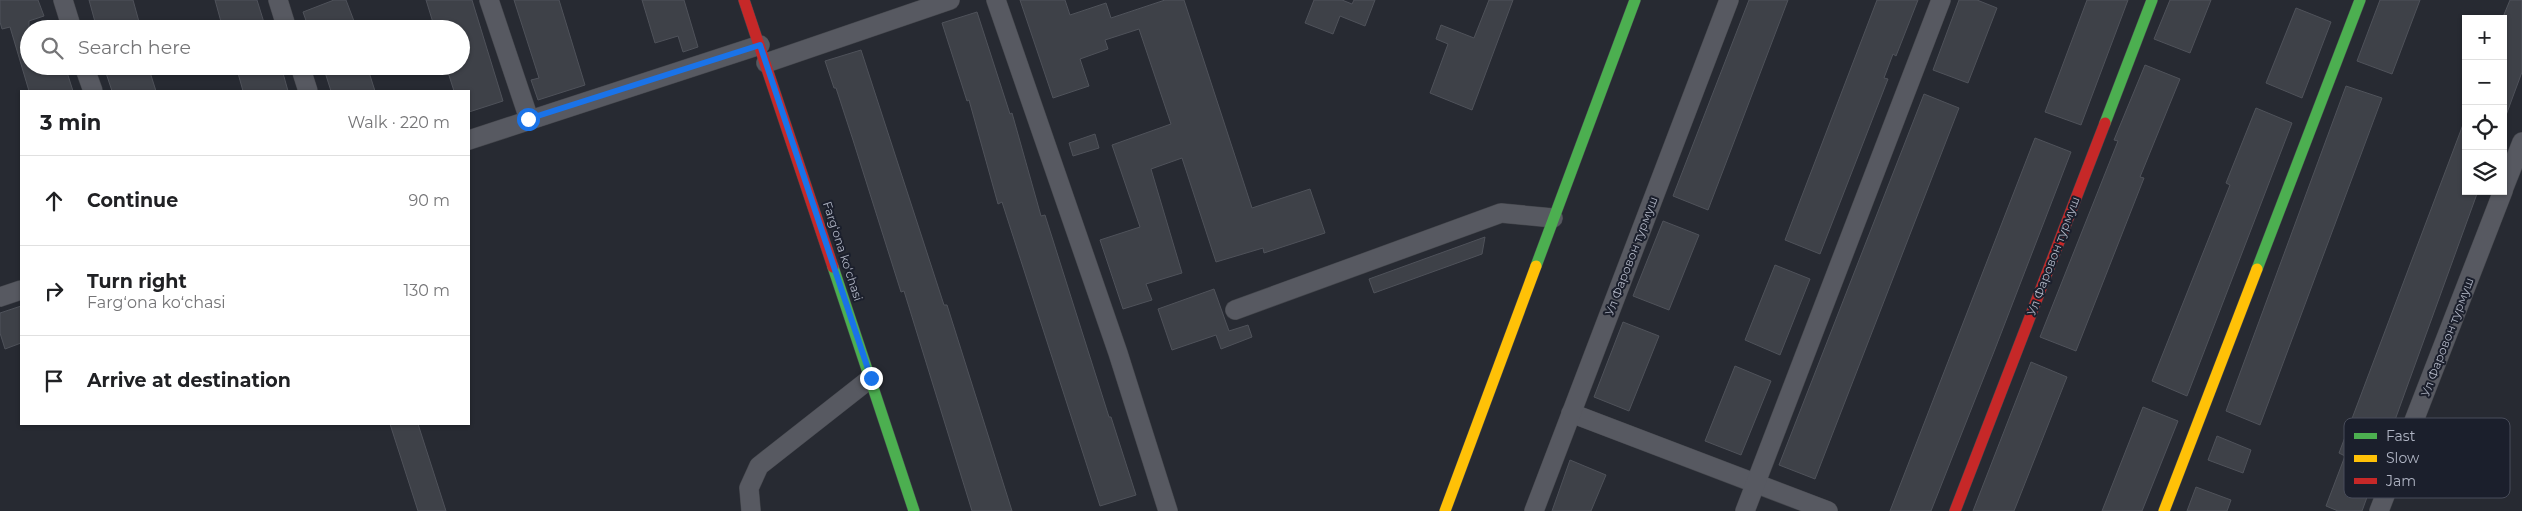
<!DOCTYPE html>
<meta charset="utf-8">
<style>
body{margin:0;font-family:Montserrat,sans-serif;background:#f6f6f6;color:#202124}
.controls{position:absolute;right:15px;top:15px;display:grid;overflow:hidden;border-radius:0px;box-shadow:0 1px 4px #0004}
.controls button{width:45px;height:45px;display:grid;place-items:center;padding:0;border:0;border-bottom:1px solid #e0e0e0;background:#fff;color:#202124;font:25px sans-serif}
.stop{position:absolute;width:15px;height:15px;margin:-11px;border:4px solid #1a73e8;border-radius:50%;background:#fff}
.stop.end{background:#1a73e8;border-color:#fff;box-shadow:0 1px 5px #0008}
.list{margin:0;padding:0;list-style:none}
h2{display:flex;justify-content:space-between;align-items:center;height:65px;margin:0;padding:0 20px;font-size:21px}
h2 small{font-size:16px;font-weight:400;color:#757577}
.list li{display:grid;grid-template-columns:32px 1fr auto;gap:15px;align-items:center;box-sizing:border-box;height:90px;padding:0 20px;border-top:1px solid #e0e0e0}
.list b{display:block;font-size:19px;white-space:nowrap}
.list p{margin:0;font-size:16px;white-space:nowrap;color:#757577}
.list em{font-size:16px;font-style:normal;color:#757577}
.icon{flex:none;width:28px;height:28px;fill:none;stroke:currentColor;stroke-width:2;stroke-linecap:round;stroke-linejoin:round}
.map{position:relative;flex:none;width:2522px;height:511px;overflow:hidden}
.search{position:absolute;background:#fff;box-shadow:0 1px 4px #0004;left:20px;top:20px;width:450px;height:55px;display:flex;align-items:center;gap:12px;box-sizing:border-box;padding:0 18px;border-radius:28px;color:#757577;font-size:19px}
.panel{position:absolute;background:#fff;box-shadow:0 1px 4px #0004;left:20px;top:90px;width:450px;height:335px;border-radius:0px}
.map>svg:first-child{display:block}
</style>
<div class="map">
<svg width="2522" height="511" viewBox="0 0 2522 511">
<rect width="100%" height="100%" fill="#272a32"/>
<g fill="#3e4148" stroke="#4f525a">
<polygon points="0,0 38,0 44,16 29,21 29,66 65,66 73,91 29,91 10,27 2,29 0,22"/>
<polygon points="89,0 133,0 141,29 97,29"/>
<polygon points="215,0 257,0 266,29 223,29"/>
<polygon points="334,0 346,0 357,29 309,29 303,12"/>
<polygon points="426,0 472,0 503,101 469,112 469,91 454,91 446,66 461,66 461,29 435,29"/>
<polygon points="514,0 559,0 585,85 538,100 531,80 539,78"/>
<polygon points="642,0 684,0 698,47 683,52 678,36 655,43"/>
<polygon points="1020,0 1065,0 1070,15 1106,3 1111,18 1165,0 1184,0 1252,208 1310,189 1325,233 1264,253 1263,248 1216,262 1182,158 1151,169 1182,273 1146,284 1152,300 1123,309 1100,240 1140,227 1112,145 1171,124 1139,29 1105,40 1108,49 1080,59 1089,86 1053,98"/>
<polygon points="1314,0 1342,0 1352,4 1354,0 1375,0 1365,26 1340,16 1333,34 1305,23"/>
<polygon points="1489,0 1513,0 1472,110 1430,93 1448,44 1436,39 1441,25 1474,38"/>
<polygon points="1749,0 1788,0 1708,210 1673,196"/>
<polygon points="1877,0 1918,0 1896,56 1893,54 1884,78 1888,79 1820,254 1785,240"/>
<polygon points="1959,0 1977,0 1997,8 1968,83 1933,70"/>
<polygon points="2087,0 2128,0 2081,125 2045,112"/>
<polygon points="2170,0 2211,0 2190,53 2154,39"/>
<polygon points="2380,0 2420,0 2392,74 2357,61"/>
<polygon points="2510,0 2522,0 2522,72 2505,118 2503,17"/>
<polygon points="2296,8 2331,22 2302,98 2266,83"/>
<polygon points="977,12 1010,114 1012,113 1041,216 1045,215 1109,417 1111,417 1136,495 1100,506 1002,202 998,204 969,100 967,101 942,23"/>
<polygon points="861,50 944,305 947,305 1012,511 972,511 904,291 901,292 853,140 836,88 834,88 825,61"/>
<polygon points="2145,65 2180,79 2140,177 2144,178 2076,351 2040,337 2118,141 2114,140"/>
<polygon points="118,66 148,66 156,91 112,91 105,70"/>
<polygon points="236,66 281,66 288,91 243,91"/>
<polygon points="323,66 367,66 375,91 331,91"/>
<polygon points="2346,86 2382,98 2260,425 2226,411"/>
<polygon points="1924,94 1959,108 1815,479 1779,465"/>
<polygon points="2256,108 2292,123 2187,396 2152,381 2230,185 2226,183"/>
<polygon points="2464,122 2466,191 2478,191 2362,511 2338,511 2326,506 2345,456 2339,453"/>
<polygon points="1095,134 1099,148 1073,156 1069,143"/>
<polygon points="2035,138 2071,152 1995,349 1931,511 1890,511"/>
<polygon points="1663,221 1699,235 1669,310 1633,296"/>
<polygon points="1485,237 1482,254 1374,293 1369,279"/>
<polygon points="1775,265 1810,279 1780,355 1745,340"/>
<polygon points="1214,289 1229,331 1248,325 1252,337 1221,349 1216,335 1172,350 1158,309"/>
<polygon points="21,306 21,343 5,349 0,333 0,313"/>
<polygon points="1623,322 1659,336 1629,411 1594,397"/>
<polygon points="2031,362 2067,377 2014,511 1973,511"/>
<polygon points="1735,366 1771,381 1741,455 1705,441"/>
<polygon points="2143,407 2178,421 2142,511 2102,511"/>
<polygon points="390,424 418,424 446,511 418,511"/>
<polygon points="2217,436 2251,450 2243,473 2208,460"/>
<polygon points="1570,460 1606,475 1591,511 1552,511"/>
<polygon points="2196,487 2231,500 2227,511 2187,511"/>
</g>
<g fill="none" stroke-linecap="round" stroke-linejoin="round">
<defs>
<g id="street">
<polyline points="63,0 72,29"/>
<polyline points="278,0 287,29"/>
<polyline points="489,0 529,119"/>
<polyline points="996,0 1118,353 1168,511"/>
<polyline points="766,63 950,0"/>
<polyline points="84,66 93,91"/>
<polyline points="300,66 308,91"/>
<polyline points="469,140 760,45"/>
<polyline points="2503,190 2522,142"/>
<polyline points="0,297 21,290"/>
<polyline points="1235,310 1501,213 1553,218"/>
<polyline points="1571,413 1828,511"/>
<polyline points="751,511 749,488 759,466 871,378"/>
<polyline points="1534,511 1729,0"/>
<polyline points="1745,511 1941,0"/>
<polyline points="2379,511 2503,191"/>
</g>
<g id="fast">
<polyline points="2105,123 2152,0"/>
<polyline points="1536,266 1635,0"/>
<polyline points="833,267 914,511"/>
<polyline points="2257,269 2360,0"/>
</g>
<g id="slow">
<polyline points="1445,511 1536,266"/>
<polyline points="2164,511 2257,269"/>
</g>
<g id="jam">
<polyline points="744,0 833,267"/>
<polyline points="1955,511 2105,123"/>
</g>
</defs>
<use href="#street" stroke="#43454b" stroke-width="20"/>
<use href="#fast" stroke="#43454b" stroke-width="12"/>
<use href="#slow" stroke="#43454b" stroke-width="12"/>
<use href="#jam" stroke="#43454b" stroke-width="12"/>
<use href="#street" stroke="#575961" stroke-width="19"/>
<use href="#fast" stroke="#4caf50" stroke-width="11"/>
<use href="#slow" stroke="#ffc107" stroke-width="11"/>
<use href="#jam" stroke="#c62828" stroke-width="11"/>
</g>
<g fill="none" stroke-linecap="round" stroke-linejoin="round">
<polyline stroke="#1a73e8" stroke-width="6" points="528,119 760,45 871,378"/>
</g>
<g text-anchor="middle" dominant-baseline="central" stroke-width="4" stroke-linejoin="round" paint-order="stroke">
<g font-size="12" fill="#b0b5c4" stroke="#1b1f2c">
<text transform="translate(843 251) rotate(72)">Fargʻona koʻchasi</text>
<text transform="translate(1631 256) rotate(-69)">Ул Фаровон турмуш</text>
<text transform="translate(2053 256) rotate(-69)">Ул Фаровон турмуш</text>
<text transform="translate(2447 337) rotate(-69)">Ул Фаровон турмуш</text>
</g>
</g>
<rect x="2344" y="418" width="166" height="80" rx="8" fill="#1b1f2c" stroke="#484c5a" stroke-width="1"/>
<rect x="2354" y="433" width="23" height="6" fill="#4caf50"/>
<rect x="2354" y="455" width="23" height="7" fill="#ffc107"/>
<rect x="2354" y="478" width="23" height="6" fill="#c62828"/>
<g font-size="14" fill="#b0b5c4">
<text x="2386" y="441">Fast</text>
<text x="2386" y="463">Slow</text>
<text x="2386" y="486">Jam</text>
</g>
</svg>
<div class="controls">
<button>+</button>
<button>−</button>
<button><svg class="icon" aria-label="locate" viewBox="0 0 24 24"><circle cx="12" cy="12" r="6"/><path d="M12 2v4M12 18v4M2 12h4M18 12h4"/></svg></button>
<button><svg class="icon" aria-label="layers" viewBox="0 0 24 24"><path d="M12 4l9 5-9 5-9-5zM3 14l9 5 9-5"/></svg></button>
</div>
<div class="stop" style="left:528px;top:119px"></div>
<div class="stop end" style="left:871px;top:378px"></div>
<div class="search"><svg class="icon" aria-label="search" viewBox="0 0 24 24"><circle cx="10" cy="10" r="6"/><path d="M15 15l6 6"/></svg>Search here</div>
<section class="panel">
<h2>3 min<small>Walk · 220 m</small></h2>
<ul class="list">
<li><svg class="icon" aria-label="ahead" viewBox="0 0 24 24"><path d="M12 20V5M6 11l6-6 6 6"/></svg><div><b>Continue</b></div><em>90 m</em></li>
<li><svg class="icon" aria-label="right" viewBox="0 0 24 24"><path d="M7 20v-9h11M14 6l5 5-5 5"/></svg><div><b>Turn right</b><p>Fargʻona koʻchasi</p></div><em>130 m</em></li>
<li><svg class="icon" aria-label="arrive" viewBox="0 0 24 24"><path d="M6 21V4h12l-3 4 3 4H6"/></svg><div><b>Arrive at destination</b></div></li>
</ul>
</section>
</div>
